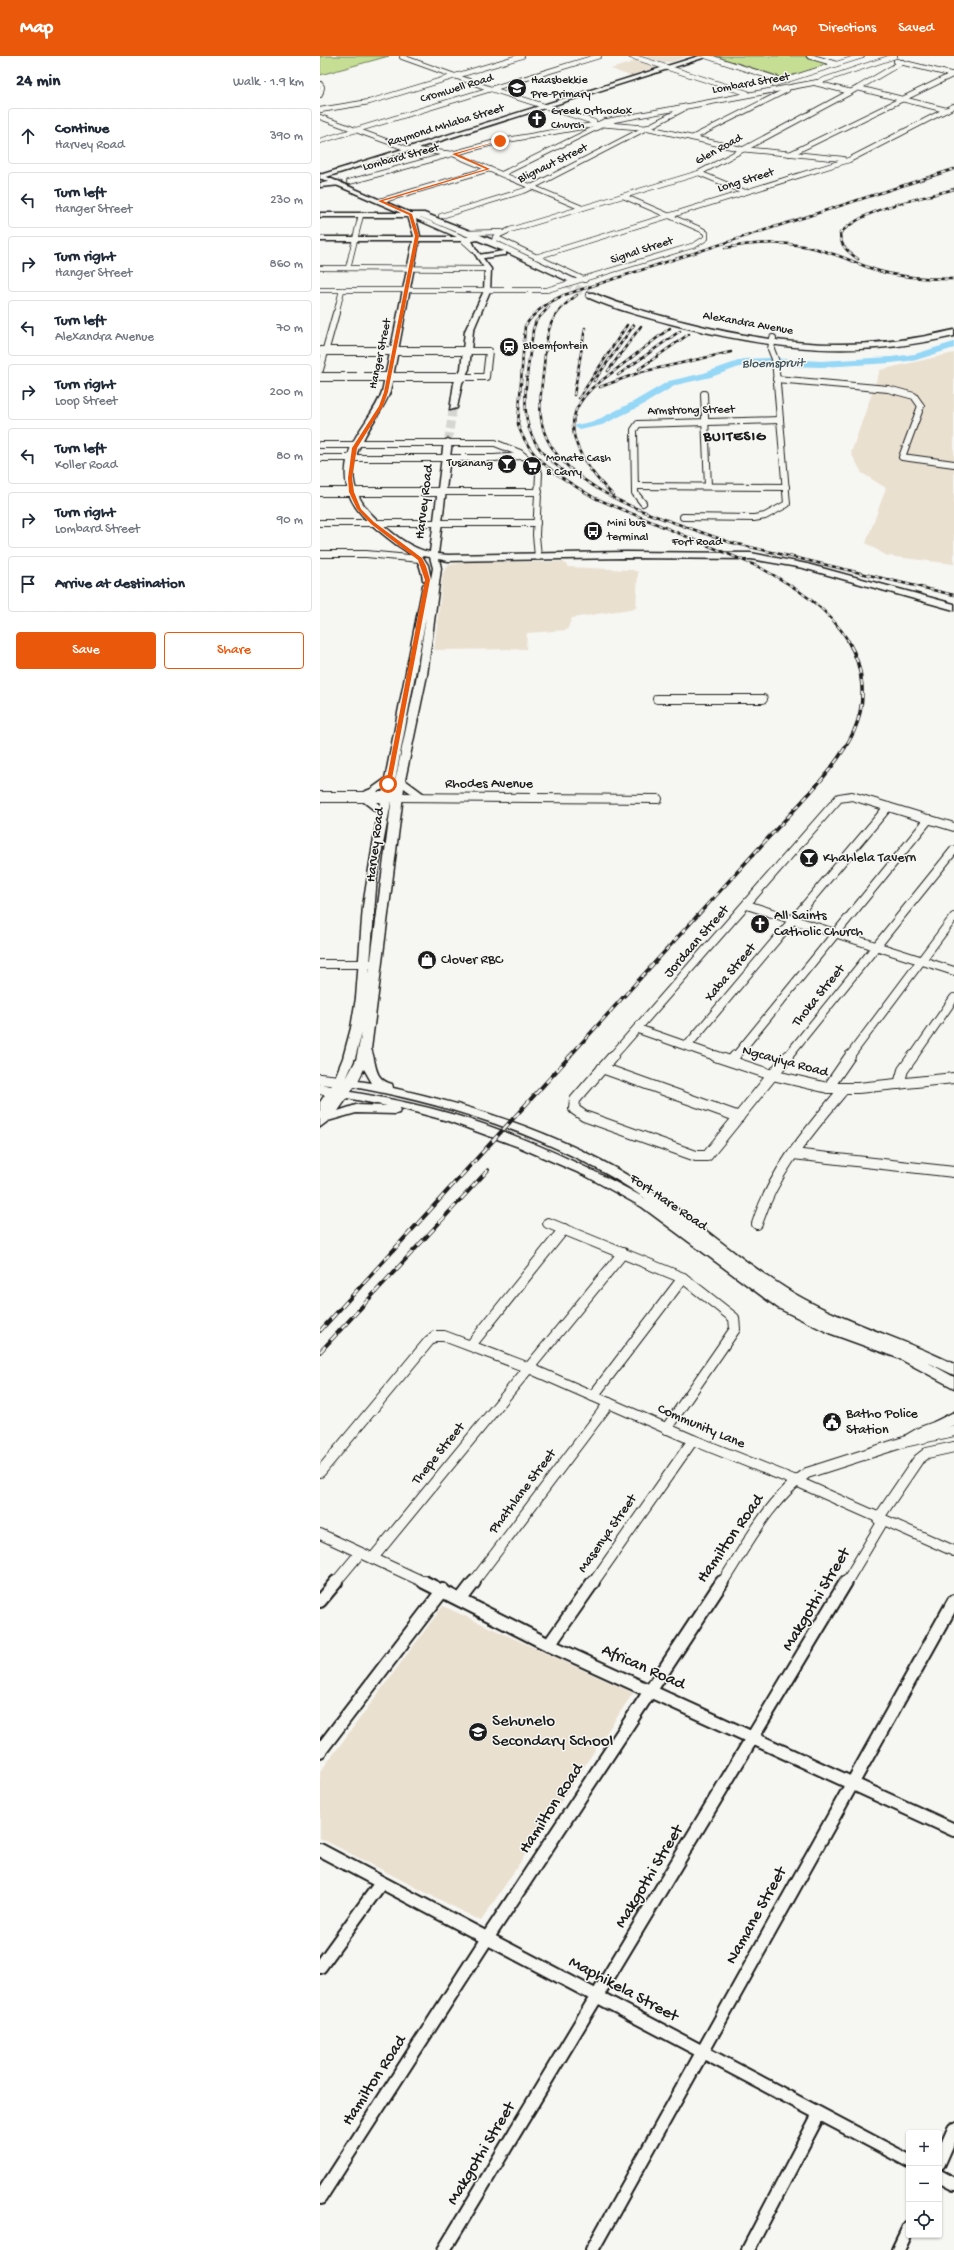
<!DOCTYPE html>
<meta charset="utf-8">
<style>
body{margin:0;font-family:"Gochi Hand",sans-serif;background:#f2f2f3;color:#1f2937}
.controls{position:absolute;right:12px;bottom:12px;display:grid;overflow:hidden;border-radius:4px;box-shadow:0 1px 3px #0004}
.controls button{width:36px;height:36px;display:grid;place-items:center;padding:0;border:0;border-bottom:1px solid #e0e1e3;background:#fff;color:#1f2937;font:20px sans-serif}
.stop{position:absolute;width:12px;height:12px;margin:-9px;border:3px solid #ea580c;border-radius:50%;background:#fff}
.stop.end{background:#ea580c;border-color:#fff;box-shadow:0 1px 4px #0008}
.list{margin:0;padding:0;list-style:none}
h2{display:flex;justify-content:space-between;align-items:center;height:52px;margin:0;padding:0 16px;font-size:17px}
h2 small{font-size:13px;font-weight:400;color:#747a83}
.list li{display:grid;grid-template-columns:26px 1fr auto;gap:12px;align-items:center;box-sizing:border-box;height:56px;margin:0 8px 8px;padding:0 8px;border:1px solid #e0e1e3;border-radius:4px}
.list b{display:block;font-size:15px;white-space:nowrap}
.list p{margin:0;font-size:13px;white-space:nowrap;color:#747a83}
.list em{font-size:13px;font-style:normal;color:#747a83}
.actions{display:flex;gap:8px;padding:12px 16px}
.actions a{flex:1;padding:9px 0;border:1px solid #ea580c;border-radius:4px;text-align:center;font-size:14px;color:#ea580c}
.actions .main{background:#ea580c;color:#fff}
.icon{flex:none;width:22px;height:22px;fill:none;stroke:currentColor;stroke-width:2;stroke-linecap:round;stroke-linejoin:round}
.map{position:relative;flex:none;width:634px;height:2194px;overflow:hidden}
header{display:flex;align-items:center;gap:24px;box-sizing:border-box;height:56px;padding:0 20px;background:#ea580c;color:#fff}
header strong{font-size:19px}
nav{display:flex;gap:22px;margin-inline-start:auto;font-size:14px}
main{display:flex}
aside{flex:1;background:#fff}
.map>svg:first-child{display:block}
</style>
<header>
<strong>Map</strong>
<nav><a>Map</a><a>Directions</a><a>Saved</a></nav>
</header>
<main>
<aside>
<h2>24 min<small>Walk · 1.9 km</small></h2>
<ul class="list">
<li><svg class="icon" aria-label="ahead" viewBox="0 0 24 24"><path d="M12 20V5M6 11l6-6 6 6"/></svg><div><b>Continue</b><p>Harvey Road</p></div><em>390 m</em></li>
<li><svg class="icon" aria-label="left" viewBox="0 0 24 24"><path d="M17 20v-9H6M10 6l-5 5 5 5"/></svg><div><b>Turn left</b><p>Hanger Street</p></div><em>230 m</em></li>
<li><svg class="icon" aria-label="right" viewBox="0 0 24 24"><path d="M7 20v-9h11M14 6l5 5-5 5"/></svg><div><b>Turn right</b><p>Hanger Street</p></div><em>860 m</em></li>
<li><svg class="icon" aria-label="left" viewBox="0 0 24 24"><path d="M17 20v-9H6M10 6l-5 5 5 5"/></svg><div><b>Turn left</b><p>Alexandra Avenue</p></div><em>70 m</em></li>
<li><svg class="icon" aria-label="right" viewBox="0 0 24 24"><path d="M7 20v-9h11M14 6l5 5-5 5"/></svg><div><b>Turn right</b><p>Loop Street</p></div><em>200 m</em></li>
<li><svg class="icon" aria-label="left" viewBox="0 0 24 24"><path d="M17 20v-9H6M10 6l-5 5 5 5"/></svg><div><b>Turn left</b><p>Koller Road</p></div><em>80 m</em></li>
<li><svg class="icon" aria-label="right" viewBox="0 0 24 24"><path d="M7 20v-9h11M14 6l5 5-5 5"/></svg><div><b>Turn right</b><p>Lombard Street</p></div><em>90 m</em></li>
<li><svg class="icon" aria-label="arrive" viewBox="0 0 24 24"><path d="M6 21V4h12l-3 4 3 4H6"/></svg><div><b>Arrive at destination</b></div></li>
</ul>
<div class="actions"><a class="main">Save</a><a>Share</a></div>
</aside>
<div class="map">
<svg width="634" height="2194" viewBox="0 0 634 2194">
<rect width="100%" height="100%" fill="#f6f6f2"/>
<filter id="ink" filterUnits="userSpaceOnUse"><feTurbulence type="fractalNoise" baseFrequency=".025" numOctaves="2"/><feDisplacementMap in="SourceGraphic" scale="8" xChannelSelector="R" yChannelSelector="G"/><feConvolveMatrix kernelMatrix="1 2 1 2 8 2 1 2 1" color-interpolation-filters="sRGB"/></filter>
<g filter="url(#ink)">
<g fill="#eae0d0">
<polygon points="322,0 367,0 352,6 341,6"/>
<polygon points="316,5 336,11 310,20 291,13"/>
<polygon points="634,297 634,508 567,500 546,487 566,432 542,417 531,397 560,314"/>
<polygon points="146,506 244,506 248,511 312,514 318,516 316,552 252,562 247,574 207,577 206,593 114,594 123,517 128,509"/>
<polygon points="123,1550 313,1637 161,1865 0,1782 0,1716"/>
</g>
<g fill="#c5de94" stroke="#707d58">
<polygon points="0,0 69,0 0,19"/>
<polygon points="395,0 484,0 509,8 464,22"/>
</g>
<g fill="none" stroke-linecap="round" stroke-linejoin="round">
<polygon fill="#95d7f6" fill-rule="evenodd" points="634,286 634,292 596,304 571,307 501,311 425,309 391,321 356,329 321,350 282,369 260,374 255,371 256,369 275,365 313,346 349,325 384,317 424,303 448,302 501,305 571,301 595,298"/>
<polyline stroke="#d5d5d2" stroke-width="8" stroke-dasharray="8 4" stroke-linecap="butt" points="128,385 133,352"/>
<polyline stroke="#d5d5d2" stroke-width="8" stroke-dasharray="8 3.5" stroke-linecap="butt" points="245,227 270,239"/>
<defs>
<g id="minor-far4">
<polyline points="311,0 427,37"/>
<polyline points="386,0 463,25"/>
<polyline points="489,0 516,8"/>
<polyline points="82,1 171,33 274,66"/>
<polyline points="576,5 634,19"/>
<polyline points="495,27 531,36"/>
<polyline points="0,28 2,31 0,39"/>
<polyline points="454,28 542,0"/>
<polyline points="538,32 626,54"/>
<polyline points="0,54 49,46 202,0"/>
<polyline points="0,61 88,93 133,98 262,152"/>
<polyline points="288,65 498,26 575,0"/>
<polyline points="292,67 285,65 279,68 328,72 421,93 523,103"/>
<polyline points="372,82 467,34"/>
<polyline points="0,85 279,0"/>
<polyline points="470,98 634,18"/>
<polyline points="379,117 425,136"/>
<polyline points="182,118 280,70"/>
<polyline points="29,126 176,86 279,68"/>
<polyline points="60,145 169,113"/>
<polyline points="121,160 206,134 363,53"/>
<polyline points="146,177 181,176"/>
<polyline points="179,183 265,224"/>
<polyline points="143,184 153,193"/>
<polyline points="180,190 174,186 175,181 190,174 379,117 538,32 582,6"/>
<polyline points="216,201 529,104 634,50"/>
<polyline points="0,212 168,213"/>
<polyline points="28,212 41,159"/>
<polyline points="0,234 227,234 375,189 386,182 386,177 382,174 303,140"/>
<polyline points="16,258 22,234"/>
</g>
<g id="minor-far3">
<polyline points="0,314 16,257"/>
<polyline points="142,321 166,321 169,295 147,295"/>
<polyline points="456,323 568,333 594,340 601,350 582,401 634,408"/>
<polyline points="384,338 388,430"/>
<polyline points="37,387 175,387 200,397 212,407 219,417 216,479 218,501"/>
<polyline points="0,389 36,389"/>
<polyline points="0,402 174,402 202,400"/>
<polyline points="315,430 466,431"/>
<polyline points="122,436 219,436"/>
<polyline points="323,447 315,437 314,374 318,368 460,364"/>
<polyline points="363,461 434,462 445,460 467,448 455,303 451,293 453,282"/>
<polyline points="0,467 217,467"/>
<polyline points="0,498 46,498 100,503"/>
</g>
<g id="minor-far2">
<polyline points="337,643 443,643"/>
<polyline points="77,741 338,743"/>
<polyline points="427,849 634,915"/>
<polyline points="0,908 55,908"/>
<polyline points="318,973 398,1001"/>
<polyline points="367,990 568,751"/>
<polyline points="292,1001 519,742 532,740 634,771"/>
<polyline points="415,1001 609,763"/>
<polyline points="467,1001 634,794"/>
<polyline points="529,1001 634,861"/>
<polyline points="593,1001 634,942"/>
</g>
<g id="minor-far1">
<polyline points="293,1000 255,1044 254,1053 264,1060 376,1100 387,1100 468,1000"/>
<polyline points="395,1000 452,1019 508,1032 538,1032 634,1022"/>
<polyline points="411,1005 415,1000"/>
<polyline points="282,1012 419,1061"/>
<polyline points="0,1023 19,1025"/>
<polyline points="579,1028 583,1014 593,1000"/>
<polyline points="508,1032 530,1000"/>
<polyline points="0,1033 14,1036"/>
<polyline points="473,1098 634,1116"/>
<polyline points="228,1167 363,1222 414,1262 415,1273 346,1373"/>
<path d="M437,1168C454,1115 489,1075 524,1033"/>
<polyline points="151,1289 244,1173"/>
<polyline points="273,1340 363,1222"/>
<polyline points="589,1383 601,1376 634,1364"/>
<polyline points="0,1416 109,1285 115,1280 124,1280 209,1312 373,1384 476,1425 634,1495"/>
<polyline points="558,1463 598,1404 607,1397 634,1391"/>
<polyline points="0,1478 106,1527"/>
<polyline points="53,1502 303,1197"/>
<polyline points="15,1527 40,1497"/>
<polyline points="153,1527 289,1347"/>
<polyline points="273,1527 373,1384"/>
<path d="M402,1527C427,1489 449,1444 487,1417L584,1386L634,1375"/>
<polyline points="526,1527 563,1465"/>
</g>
<g id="minor">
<polyline points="104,1526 229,1589 634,1774"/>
<polyline points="141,1543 154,1526"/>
<polyline points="0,1545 16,1526"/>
<polyline points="229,1589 273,1526"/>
<polyline points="0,1695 123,1534"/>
<polyline points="0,1794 589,2105"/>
<polyline points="0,1911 61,1827"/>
<polyline points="619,2107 634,2073"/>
<polyline points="619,2120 634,2128"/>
<polyline points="0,2142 168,1881 402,1526"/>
<polyline points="124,2194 526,1526"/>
<polyline points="272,2194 634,1545"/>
<polyline points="428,2194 499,2058"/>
<polyline points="578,2194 589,2171"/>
</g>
<g id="tertiary-far1">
<polyline points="0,295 147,295"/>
<polyline points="0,321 142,321"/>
<polyline points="0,436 122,436"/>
</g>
<polyline id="tertiary" points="0,741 75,741"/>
<g id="secondary">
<path d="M0,118L151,183L156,193L171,213L170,235L153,275L149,313L142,327L137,352L130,354L134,327L141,313L145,275L164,235L165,213L146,185L96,163L100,180L70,336C63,354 51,367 43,384C25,416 33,444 61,467C74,479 92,493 110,496L124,385L128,383L132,385L118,498L128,499L306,496L431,497L487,508L634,548V554L483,512L431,503L306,502L128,505L119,503L121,512L107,619L85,724L108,741L107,743H99L84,732L51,993C57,1008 53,1023 72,1028L73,1032C163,1052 254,1082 331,1134C380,1167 424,1208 475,1238C525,1267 582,1282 634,1308V1319L607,1306L634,1321V1332L578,1302L509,1277L458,1252L322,1151L266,1120L199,1091L128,1065L80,1052L79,1057L75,1058L36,1057L8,1065L0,1071V1046L12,1029L23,1002L31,972L36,942L43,850L58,757L40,743H33L32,741L51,733L65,723L103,529L107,526L103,524C102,518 101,512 98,506C94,499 84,494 77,489C46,465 17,445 28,400C34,376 54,359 62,336L94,180L88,160L0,122ZM102,500L110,501L113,512L111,523L108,509ZM106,561L97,619L72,741L49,919L57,820ZM63,733L60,749L48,740ZM42,976L36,1004L26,1023L35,1002ZM44,1013L52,1027L38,1025ZM34,1031C136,1050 240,1083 326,1143C265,1109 201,1079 135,1059C101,1049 66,1042 31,1036ZM27,1042L67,1050L36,1049L18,1055Z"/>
<polygon points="634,1356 634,1367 619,1375 614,1374 612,1370 614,1366"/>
</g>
<g id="primary">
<polygon points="379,0 389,0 0,123 0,119"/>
<polygon points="18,125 22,127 21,129 0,131 0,127"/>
</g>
<g id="trunk">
<polygon points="0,157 104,157 183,188 257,224 250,226 186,196 186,199 183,199 158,203 158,199 184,195 157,184 153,185 0,185 0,181 149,181 100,161 0,161"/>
<path d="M267,237H273C303,250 334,258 365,266C458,290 540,297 634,274V280C536,303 456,294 359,270C328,262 297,254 267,241Z"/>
</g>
</defs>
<use href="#minor-far4" stroke="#1c1c1c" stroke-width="6"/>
<use href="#minor-far3" stroke="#1c1c1c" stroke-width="8"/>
<use href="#minor-far2" stroke="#1c1c1c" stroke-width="10"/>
<use href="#minor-far1" stroke="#1c1c1c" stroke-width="12"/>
<use href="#minor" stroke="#1c1c1c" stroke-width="16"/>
<use href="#tertiary-far1" stroke="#1c1c1c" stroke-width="10"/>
<use href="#tertiary" stroke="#1c1c1c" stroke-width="12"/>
<use href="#secondary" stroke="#1c1c1c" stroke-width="3"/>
<use href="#primary" stroke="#1c1c1c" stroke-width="3"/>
<use href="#trunk" stroke="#1c1c1c" stroke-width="3"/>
<use href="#minor-far4" stroke="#f6f6f2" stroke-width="4.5"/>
<use href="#minor-far3" stroke="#f6f6f2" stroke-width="6"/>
<use href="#minor-far2" stroke="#f6f6f2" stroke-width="8"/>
<use href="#minor-far1" stroke="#f6f6f2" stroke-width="10"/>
<use href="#minor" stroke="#f6f6f2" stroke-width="12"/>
<use href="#tertiary-far1" stroke="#f6f6f2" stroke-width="8"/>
<use href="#tertiary" stroke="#f6f6f2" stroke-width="10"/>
<use href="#secondary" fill="#f6f6f2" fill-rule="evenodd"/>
<use href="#primary" fill="#f6f6f2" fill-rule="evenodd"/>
<use href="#trunk" fill="#f6f6f2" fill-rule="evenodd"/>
<defs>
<g id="rail-far2">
<path d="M405,192C440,185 477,185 510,197C527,202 542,210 559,215C583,222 609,223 634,223"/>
<path d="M538,203C528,196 520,190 520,177C549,150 597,144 634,133"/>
<path d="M257,239C227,260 227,275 224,310C222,329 218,349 222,368C231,412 290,443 328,457"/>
<path d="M229,251L216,265L213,274C210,304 198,352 212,380C218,394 230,404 242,414"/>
<polyline points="319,313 369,278"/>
<polyline points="288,315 321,270"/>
<polyline points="298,319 360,275"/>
<polyline points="274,325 314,269"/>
<polyline points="280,331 321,316 411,296"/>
<polyline points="254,339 265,272"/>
<polyline points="259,342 307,269"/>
<path d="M293,439C274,421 248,389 254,361C256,349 264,340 272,332L350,272"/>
<polyline points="324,456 409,486 634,539"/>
<path d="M529,586C508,551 474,530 439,511L275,442C244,424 208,404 198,368L205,270C216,254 227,247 244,239L634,113"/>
</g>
<path id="rail-far1" d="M249,1001C312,931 376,861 439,792C469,758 516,715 534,675C547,645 544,612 528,585"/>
<g id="rail">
<polyline points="0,1275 250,1000"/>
<polyline points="0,1296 168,1114"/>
</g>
</defs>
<use href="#rail-far2" stroke="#1c1c1c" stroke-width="2.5"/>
<use href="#rail-far1" stroke="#1c1c1c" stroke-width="3.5"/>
<use href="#rail" stroke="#1c1c1c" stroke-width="4"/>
<use href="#rail-far2" stroke="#f6f6f2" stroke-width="1.5" stroke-dasharray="4" stroke-linecap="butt"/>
<use href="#rail-far1" stroke="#f6f6f2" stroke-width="2" stroke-dasharray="6" stroke-linecap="butt"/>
<use href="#rail" stroke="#f6f6f2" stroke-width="2.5" stroke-dasharray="8" stroke-linecap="butt"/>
</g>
</g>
<polygon fill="#ea580c" points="182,84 137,98 170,113 63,145 92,158 99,180 68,336 63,350 37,392 32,422 34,436 41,453 54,466 102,502 106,510 110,524 71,728 68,730 66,728 105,524 98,504 51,468 37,453 29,436 28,422 32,392 59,350 64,336 95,180 89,159 58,145 166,113 132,98"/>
<defs>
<symbol id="school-disc" viewBox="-11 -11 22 22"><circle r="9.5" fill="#1c1c1c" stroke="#f6f6f2"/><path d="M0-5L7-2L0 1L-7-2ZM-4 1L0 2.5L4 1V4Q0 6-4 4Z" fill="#fff"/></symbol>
<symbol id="church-disc" viewBox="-11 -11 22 22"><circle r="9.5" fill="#1c1c1c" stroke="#f6f6f2"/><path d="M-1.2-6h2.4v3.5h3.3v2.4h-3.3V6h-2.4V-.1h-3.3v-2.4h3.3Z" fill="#fff"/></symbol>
<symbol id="station-disc" viewBox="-11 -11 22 22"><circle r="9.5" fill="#1c1c1c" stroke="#f6f6f2"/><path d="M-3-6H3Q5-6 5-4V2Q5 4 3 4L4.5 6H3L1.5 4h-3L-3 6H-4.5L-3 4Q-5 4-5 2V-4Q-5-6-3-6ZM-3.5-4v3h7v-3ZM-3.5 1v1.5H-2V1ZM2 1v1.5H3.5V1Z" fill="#fff"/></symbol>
<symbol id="bar-disc" viewBox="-11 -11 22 22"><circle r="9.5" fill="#1c1c1c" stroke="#f6f6f2"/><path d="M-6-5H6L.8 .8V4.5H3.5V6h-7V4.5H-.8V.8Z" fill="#fff"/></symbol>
<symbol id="supermarket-disc" viewBox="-11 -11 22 22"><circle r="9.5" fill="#1c1c1c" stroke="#f6f6f2"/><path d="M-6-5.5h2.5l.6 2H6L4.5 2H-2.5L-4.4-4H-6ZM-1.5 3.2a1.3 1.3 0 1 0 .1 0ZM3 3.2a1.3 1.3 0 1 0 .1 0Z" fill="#fff"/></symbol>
<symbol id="bus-disc" viewBox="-11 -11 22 22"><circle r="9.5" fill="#1c1c1c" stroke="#f6f6f2"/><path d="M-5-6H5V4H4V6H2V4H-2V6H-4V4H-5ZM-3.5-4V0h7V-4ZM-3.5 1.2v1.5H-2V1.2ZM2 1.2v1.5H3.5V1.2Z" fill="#fff"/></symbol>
<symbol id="shop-disc" viewBox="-11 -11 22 22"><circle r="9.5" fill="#1c1c1c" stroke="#f6f6f2"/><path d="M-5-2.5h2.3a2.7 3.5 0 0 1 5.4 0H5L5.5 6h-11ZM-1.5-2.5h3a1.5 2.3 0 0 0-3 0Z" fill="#fff"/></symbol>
<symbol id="civic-disc" viewBox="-11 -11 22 22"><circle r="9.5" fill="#1c1c1c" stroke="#f6f6f2"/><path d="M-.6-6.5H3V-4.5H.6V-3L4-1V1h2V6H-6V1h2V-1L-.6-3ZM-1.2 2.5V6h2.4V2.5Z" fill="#fff"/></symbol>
</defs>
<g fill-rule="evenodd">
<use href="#school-disc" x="186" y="21" width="22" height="22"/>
<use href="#church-disc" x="206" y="52" width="22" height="22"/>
<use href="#station-disc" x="178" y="280" width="22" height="22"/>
<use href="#bar-disc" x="176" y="397" width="22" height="22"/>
<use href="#supermarket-disc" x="201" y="399" width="22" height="22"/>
<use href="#bus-disc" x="262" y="464" width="22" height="22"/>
<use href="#bar-disc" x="478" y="791" width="22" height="22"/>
<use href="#church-disc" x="429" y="857" width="22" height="22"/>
<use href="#shop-disc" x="96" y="893" width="22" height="22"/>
<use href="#civic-disc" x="501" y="1355" width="22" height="22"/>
<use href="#school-disc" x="147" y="1665" width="22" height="22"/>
</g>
<g text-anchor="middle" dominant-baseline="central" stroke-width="3" stroke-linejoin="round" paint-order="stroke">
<g font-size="12" fill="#1c1c1c" stroke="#f6f6f2" text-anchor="start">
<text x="211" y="25">Haasbekkie<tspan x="211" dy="14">Pre-Primary</tspan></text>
<text x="231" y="56">Greek Orthodox<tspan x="231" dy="14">Church</tspan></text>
<text x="203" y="291">Bloemfontein</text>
<text x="226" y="403">Monate Cash<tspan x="226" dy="14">&amp; Carry</tspan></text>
<text x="173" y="408" text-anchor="end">Tusanang</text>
<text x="287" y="468">Mini bus<tspan x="287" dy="14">terminal</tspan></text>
</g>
<g font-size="12" fill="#1c1c1c" stroke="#f6f6f2">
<text transform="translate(431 28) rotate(-10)">Lombard Street</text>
<text transform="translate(137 33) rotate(-17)">Cromwell Road</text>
<text transform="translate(126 70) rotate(-17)">Raymond Mhlaba Street</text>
<text transform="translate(399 94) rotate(-29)">Glen Road</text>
<text transform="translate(81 102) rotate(-15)">Lombard Street</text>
<text transform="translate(233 108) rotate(-26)">Blignaut Street</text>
<text transform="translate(426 125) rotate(-17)">Long Street</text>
<text transform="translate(322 195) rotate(-18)">Signal Street</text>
<text transform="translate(428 268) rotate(10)">Alexandra Avenue</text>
<text transform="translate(61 298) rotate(-78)">Hanger Street</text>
<text transform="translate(371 355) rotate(-1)">Armstrong Street</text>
<text x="377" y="487">Fort Road</text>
</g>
<g font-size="13" font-style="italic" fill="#40545d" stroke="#f6f6f2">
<text transform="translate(453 308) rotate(-1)">Bloemspruit</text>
</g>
<g font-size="14" fill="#1c1c1c" stroke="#f6f6f2">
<text transform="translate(105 446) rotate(-83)">Harvey Road</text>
<text x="169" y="728">Rhodes Avenue</text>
<text transform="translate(56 789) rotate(-83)">Harvey Road</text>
<text transform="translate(377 886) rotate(-49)">Jordaan Street</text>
<text transform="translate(411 917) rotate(-50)">Xaba Street</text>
<text transform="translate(499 940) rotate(-51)">Thoka Street</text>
<text transform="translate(465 1006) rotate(15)">Ngcayiya Road</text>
<text transform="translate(348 1147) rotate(34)">Fort Hare Road</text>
<text transform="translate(381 1371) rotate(23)">Community Lane</text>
<text transform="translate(119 1398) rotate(-51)">Thepe Street</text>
<text transform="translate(203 1436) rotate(-53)">Phathlane Street</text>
<text transform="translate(288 1478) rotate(-55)">Masenya Street</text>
</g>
<g font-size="14" fill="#1c1c1c" stroke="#f6f6f2" text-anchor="start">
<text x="503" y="802">Khahlela Tavern</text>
<text x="454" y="860">All Saints<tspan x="454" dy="16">Catholic Church</tspan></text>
<text x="121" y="904">Clover RBC</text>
<text x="526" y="1358">Batho Police<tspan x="526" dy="16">Station</tspan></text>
</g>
<g font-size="15" font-weight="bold" letter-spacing="1" fill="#1c1c1c" stroke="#f6f6f2">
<text x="415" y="381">BUITESIG</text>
</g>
<g font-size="17" fill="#1c1c1c" stroke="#f6f6f2">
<text transform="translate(411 1483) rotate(-55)">Hamilton Road</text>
<text transform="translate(497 1544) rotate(-59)">Makgothi Street</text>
<text transform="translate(323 1612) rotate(24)">African Road</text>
<text transform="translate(232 1753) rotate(-57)">Hamilton Road</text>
<text transform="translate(330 1821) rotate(-59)">Makgothi Street</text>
<text transform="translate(437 1860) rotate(-61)">Namane Street</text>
<text transform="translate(303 1934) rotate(28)">Maphikela Street</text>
<text transform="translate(55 2025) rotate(-57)">Hamilton Road</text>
<text transform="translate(162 2098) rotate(-59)">Makgothi Street</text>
</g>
<g font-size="17" fill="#1c1c1c" stroke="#f6f6f2" text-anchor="start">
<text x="172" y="1666">Sehunelo<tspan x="172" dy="20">Secondary School</tspan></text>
</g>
</g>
</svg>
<div class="controls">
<button>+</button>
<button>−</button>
<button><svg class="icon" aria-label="locate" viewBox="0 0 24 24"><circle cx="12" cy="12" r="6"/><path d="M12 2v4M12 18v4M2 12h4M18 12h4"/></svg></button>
</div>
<div class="stop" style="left:68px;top:728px"></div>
<div class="stop end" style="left:180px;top:85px"></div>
</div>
</main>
